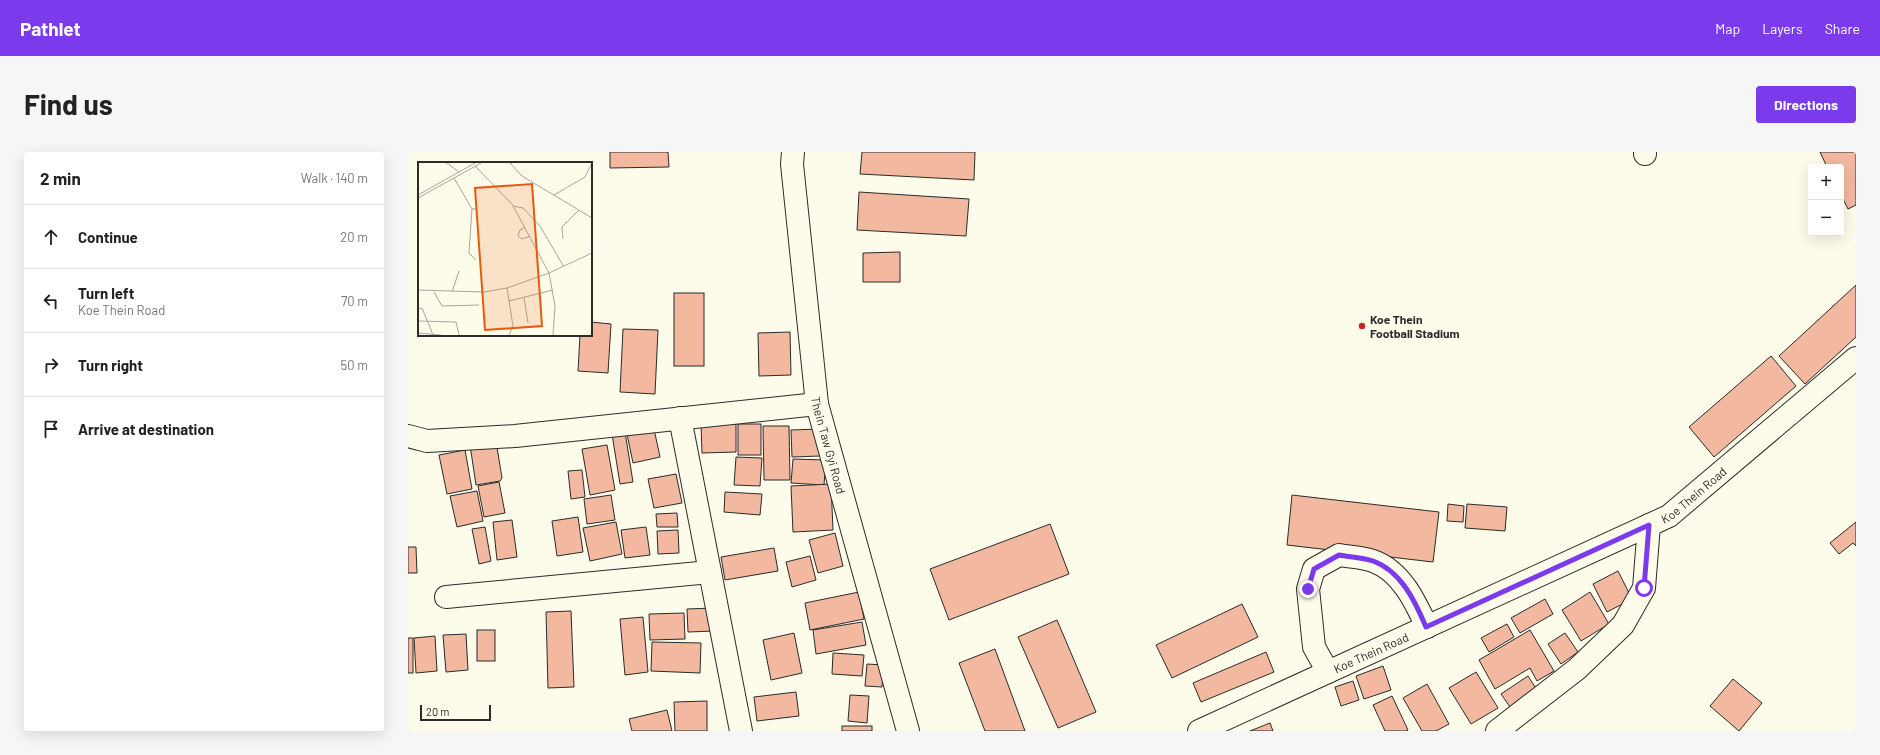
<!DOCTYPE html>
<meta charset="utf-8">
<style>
body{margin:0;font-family:Barlow,sans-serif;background:#f6f6f6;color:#222}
.controls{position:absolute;right:12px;top:12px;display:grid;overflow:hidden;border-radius:4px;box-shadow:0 4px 16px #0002}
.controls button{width:36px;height:36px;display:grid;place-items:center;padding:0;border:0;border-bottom:1px solid #e0e0e0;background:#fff;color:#222;font:20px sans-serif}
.scale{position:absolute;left:12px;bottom:10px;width:71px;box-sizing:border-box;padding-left:4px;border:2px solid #2b2b2b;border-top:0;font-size:11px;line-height:14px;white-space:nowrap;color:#2b2b2b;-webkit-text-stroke:3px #fdfbea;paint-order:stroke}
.stop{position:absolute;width:12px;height:12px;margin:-9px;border:3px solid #7c3aed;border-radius:50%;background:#fff}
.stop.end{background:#7c3aed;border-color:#fff;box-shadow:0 1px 4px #0008}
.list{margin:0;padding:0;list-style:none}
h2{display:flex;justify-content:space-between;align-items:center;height:52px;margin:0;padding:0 16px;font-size:17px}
h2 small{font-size:13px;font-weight:400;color:#767676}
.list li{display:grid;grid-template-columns:26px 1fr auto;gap:12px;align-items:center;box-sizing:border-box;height:64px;padding:0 16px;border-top:1px solid #e0e0e0}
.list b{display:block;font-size:15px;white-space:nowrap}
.list p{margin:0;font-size:13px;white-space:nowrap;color:#767676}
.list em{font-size:13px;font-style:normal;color:#767676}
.icon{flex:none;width:22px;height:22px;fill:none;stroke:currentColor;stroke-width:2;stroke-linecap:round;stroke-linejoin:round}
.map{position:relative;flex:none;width:1448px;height:579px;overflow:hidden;border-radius:4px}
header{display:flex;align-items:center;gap:24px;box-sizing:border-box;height:56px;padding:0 20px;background:#7c3aed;color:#fff}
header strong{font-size:19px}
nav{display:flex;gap:22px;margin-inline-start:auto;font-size:14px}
.intro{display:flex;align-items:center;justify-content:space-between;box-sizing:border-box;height:96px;padding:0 24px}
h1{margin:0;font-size:28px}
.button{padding:10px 18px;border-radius:4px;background:#7c3aed;color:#fff;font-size:14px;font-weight:700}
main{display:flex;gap:24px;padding:0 24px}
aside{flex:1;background:#fff;border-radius:4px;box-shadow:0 4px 16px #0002}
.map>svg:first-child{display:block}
</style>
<header>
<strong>Pathlet</strong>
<nav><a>Map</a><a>Layers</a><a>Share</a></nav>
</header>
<div class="intro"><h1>Find us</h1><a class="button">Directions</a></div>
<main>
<aside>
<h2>2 min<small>Walk · 140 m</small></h2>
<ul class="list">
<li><svg class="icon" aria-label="ahead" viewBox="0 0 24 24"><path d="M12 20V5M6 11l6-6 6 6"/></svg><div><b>Continue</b></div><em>20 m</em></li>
<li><svg class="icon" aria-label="left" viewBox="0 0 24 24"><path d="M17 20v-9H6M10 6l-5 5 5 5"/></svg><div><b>Turn left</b><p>Koe Thein Road</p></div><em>70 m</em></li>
<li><svg class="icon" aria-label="right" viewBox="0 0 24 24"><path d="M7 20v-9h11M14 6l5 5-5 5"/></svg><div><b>Turn right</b></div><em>50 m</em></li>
<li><svg class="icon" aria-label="arrive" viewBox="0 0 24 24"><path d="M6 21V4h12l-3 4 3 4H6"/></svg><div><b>Arrive at destination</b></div></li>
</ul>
</aside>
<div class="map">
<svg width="1448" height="579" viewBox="0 0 1448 579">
<rect width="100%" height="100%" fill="#fdfbea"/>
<g fill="#f2b8a0" stroke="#2b2b2b">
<polygon points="202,0 260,0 261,15 202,16"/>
<polygon points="454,0 567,0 566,28 452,22"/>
<polygon points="1412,0 1448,0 1448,53 1440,57 1433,43 1433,15 1419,15"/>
<polygon points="451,40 561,47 558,84 449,78"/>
<polygon points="492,100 492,130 455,130 455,101"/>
<polygon points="1448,133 1448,185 1397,232 1371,204"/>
<rect x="266" y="141" width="30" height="73"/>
<polygon points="183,170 203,172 200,221 170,219 172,183 183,183"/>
<polygon points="215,177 250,178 247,242 212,240"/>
<polygon points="382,180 383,223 351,224 350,181"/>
<polygon points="1363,204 1388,234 1306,305 1281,275"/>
<polygon points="293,272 328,272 328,300 294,301"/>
<rect x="330" y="272" width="23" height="31"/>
<polygon points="355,274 381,274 382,328 356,328"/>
<polygon points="246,277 252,305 225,311 219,282"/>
<polygon points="411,277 412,304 384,305 383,278"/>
<polygon points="217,280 225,330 212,332 204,282"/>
<polygon points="88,289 94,326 92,329 68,333 62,293"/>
<polygon points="199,293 207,338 182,343 174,297"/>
<polygon points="57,298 64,337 39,342 31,303"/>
<polygon points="328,305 354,306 352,334 326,333"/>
<polygon points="385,307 418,308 416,333 383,331"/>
<polygon points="174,318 177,345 163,347 160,319"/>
<polygon points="268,322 274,351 246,356 240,327"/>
<polygon points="91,330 97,361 76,365 70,334"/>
<polygon points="423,332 425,378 385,380 383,334"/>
<polygon points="69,339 75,369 49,375 42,344"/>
<polygon points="317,340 354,342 352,363 316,360"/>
<polygon points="203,343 207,368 179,372 176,347"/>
<polygon points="884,343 1031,360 1025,410 879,393"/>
<polygon points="1040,352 1056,354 1055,370 1039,369"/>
<polygon points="1059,352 1099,355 1097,379 1057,376"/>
<polygon points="269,361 270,375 249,375 248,362"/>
<polygon points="170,365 175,400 149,404 144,369"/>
<polygon points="104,368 109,405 89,408 85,370"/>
<polygon points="208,370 214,402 182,409 175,376"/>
<polygon points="1448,370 1448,394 1445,391 1431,402 1422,391"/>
<polygon points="642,372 661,422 541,468 522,417"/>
<polygon points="77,375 83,409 71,412 64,377"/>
<polygon points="238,375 242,403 217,406 213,378"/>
<polygon points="270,378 271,401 250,402 249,379"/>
<polygon points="427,381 435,414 410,421 401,388"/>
<polygon points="0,395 8,395 9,421 0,421"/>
<polygon points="366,396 370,419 317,428 313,405"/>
<polygon points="402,404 408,428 384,435 378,410"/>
<polygon points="1210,419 1224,447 1199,460 1185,432"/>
<polygon points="451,440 456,467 402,478 397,451"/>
<polygon points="1182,440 1201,472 1173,489 1154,458"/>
<polygon points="1137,447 1145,462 1112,481 1103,466"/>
<polygon points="834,452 850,485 764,526 748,493"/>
<polygon points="305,456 306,479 280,480 279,457"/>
<polygon points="163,459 166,535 140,536 138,460"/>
<polygon points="276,461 277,487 242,488 241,462"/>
<polygon points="235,465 240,520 217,523 212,467"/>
<polygon points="649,468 688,560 650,576 610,485"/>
<polygon points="454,470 458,493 408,502 405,478"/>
<polygon points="1099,472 1106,485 1081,500 1073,486"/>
<rect x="69" y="478" width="18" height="31"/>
<polygon points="1122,478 1146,519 1129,529 1122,516 1087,537 1071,508"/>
<polygon points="386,481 394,521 363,528 355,488"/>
<polygon points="1157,481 1170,500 1153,512 1140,492"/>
<polygon points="58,482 60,518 38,520 35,483"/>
<polygon points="27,484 29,519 8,521 6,486"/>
<rect x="0" y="486" width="5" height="35"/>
<polygon points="244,490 293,491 292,521 243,519"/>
<polygon points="587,497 617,579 577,579 551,511"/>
<polygon points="858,500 866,520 793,550 785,531"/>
<polygon points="425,501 456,503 454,524 424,522"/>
<polygon points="459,512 476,513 474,535 457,534"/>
<polygon points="975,514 983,538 956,547 948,524"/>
<polygon points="1068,520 1090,556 1063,572 1041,536"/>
<polygon points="1120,524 1129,538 1102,555 1093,542"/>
<polygon points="1325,527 1354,551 1331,579 1302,554"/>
<polygon points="945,529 951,548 933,554 927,535"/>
<polygon points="1019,532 1041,572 1028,579 1014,579 995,546"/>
<polygon points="388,540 391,564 349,569 346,545"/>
<polygon points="442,543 461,544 459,571 440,569"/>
<polygon points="984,544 1000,578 998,579 977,579 965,553"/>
<polygon points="299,549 299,579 267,579 266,550"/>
<polygon points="259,558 264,579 224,579 221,567"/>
<polygon points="862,571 865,579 842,579"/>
<rect x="434" y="574" width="30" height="5"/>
</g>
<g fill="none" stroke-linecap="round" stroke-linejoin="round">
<defs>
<g id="minor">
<path id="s1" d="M385,0L384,12L409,252L500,579"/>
<polyline points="1237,0 1237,2"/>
<polyline points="272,266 333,579"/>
<polyline points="0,284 19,289 107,284 409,252"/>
<polyline points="38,445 302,420"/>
<path d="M920,520L906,495L900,437L906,417L931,403C941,405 954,405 965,409C993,419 1007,449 1019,475"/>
<path id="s2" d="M791,579L1261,364L1448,206"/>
<polyline points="1089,579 1169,517 1215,473 1236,436 1241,373"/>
</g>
</defs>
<use href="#minor" stroke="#2b2b2b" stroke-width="24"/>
<use href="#minor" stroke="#fdfbea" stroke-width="22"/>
</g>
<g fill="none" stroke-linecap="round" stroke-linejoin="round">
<path stroke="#7c3aed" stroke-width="5" d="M900,437L906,417L931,403C941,405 954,405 965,409C993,419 1007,449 1018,475L1241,373L1236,436"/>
</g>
<circle fill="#c62828" stroke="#fdfbea" stroke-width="1.5" cx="954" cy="174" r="4"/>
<g text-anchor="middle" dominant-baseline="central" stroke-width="3" stroke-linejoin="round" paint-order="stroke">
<g font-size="12" font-weight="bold" fill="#2b2b2b" stroke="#fdfbea" text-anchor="start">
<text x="962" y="167">Koe Thein<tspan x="962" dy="14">Football Stadium</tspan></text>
</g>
<g font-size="12" fill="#2b2b2b" stroke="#fdfbea">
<text stroke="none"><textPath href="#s1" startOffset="296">Thein Taw Gyi Road</textPath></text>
<text stroke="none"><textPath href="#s2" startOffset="549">Koe Thein Road</textPath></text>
<text stroke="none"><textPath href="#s2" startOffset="189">Koe Thein Road</textPath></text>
</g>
</g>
<g transform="translate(10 10)">
<rect width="174" height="174" fill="#fdfbea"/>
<path fill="none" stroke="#a9a89e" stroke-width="1" d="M29,1L41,10M92,1L104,14L174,56M57,4L94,42L131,111L137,144L135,173M36,16L54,47H59M0,33L57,1M136,33L167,15L174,1M0,36L63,1M95,44L105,46L122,64L146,105M54,47L51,91L58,98M107,65L102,68L100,74L104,77L112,74M145,77L144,65L161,48M89,126L95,164L91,173M0,128L66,130L89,126L131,111L174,91M16,130L24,144L61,143M34,130L41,109M106,135L110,161M91,139L135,128M0,147L4,146L15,173M0,159L38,160L41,173M0,171L23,173"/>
<path fill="#e8590c" fill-opacity="0.15" stroke="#e8590c" stroke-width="2" d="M114,22L124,164L67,168L57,26Z"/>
<rect width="174" height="174" fill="none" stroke="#2b2b2b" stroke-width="2"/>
</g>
</svg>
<div class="controls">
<button>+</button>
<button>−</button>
</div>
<div class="scale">20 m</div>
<div class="stop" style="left:1236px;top:436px"></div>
<div class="stop end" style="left:900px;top:437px"></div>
</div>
</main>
